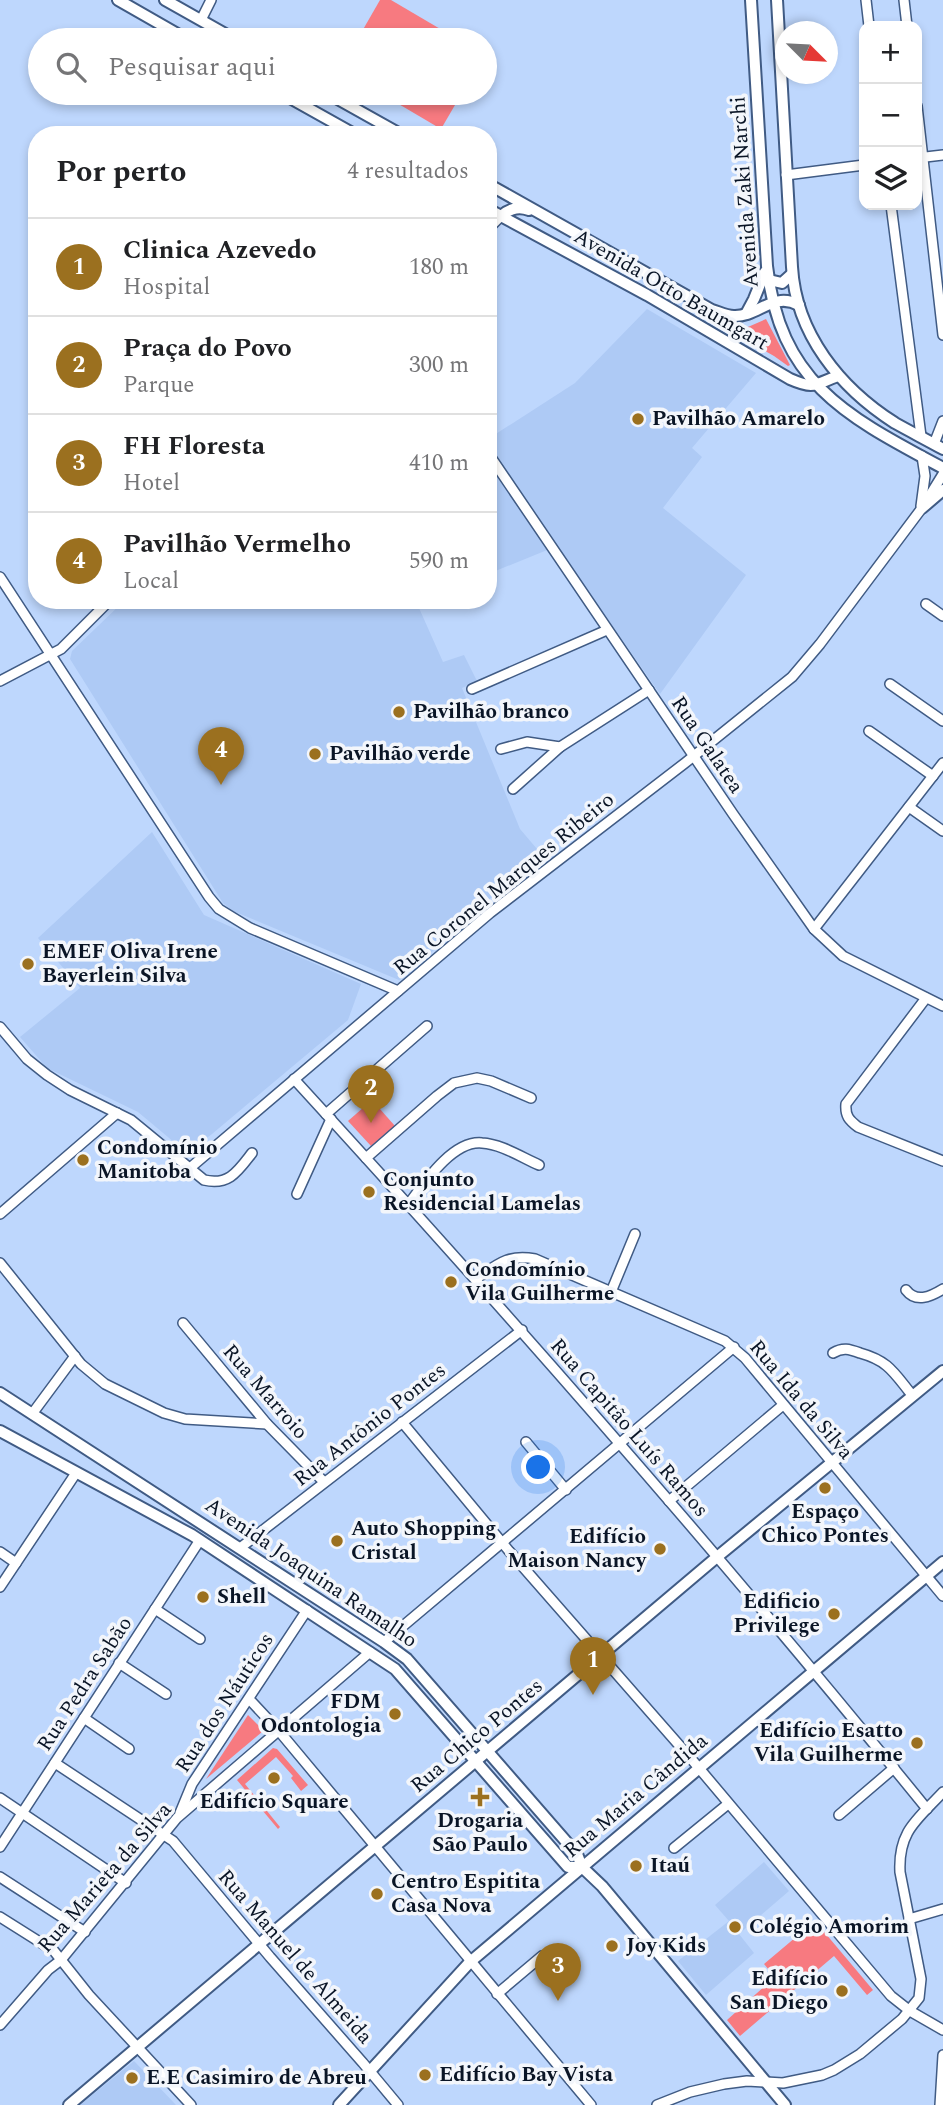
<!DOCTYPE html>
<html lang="pt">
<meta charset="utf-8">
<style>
body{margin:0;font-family:Spectral,serif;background:#f2f2f2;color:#202124}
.controls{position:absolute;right:21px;top:21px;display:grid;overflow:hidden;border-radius:14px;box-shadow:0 4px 10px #0003}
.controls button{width:63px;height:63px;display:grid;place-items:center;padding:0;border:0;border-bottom:2px solid #e0e0e0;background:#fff;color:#202124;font:35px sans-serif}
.compass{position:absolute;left:775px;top:21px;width:63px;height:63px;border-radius:50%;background:#fff;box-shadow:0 4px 10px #0003;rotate:114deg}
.you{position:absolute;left:539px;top:1468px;width:24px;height:24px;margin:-18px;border:5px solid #fff;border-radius:50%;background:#1a73e8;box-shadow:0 0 0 10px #1a73e833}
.badge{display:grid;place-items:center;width:46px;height:46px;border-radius:50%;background:#9b701f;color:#fff;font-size:23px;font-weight:700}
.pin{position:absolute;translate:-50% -58px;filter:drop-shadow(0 2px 4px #0008)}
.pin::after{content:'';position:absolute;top:37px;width:24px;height:21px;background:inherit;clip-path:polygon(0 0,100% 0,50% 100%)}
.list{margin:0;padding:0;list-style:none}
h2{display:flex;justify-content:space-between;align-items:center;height:91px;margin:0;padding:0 28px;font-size:30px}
h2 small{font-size:23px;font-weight:400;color:#757577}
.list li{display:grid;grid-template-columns:46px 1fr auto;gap:21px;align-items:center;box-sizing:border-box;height:98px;padding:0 28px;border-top:2px solid #e0e0e0}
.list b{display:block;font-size:26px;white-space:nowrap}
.list p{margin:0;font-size:23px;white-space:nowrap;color:#757577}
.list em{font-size:23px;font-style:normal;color:#757577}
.icon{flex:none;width:38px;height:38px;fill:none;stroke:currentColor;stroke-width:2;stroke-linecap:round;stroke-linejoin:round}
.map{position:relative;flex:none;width:943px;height:2105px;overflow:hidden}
.search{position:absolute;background:#fff;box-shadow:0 4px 10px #0003;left:28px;top:28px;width:469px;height:77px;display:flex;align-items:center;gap:18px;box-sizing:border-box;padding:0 24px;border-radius:38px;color:#757577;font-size:26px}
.panel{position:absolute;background:#fff;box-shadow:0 4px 10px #0003;left:28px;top:126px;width:469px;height:483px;border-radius:28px}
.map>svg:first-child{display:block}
</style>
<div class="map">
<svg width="943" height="2105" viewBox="0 0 943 2105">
<rect width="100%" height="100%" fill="#bed7fd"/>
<g fill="#aecaf5">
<polygon points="647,309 756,373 692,448 702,457 663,508 746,575 660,694 557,546 488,574 488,439 575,383"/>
<polygon points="125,600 424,600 419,608 443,662 464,655 477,681 462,688 520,829 543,856 494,895 402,979 399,980 233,911 223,903 70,659 72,651"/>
<polygon points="152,832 204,915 361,984 348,1020 212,1134 187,1153 138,1112 47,1068 20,1037 80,988 38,938"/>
<polygon points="764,1862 789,1891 739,1934 754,1953 706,1995 678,1961 729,1921 715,1905"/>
<polygon points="134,2061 176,2105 80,2105"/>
</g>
<g fill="#f77a80">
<polygon points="380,0 391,0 459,40 357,40"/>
<polygon points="380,93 462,93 441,129"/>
<polygon points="766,319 790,365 788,366 774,356 730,331 732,329 741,330"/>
<polygon points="372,1100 395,1126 371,1146 348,1121"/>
<polygon points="248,1715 263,1730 262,1732 206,1779"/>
<polygon points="273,1748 277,1749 308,1785 301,1791 291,1778 293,1776 276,1757 245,1784 280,1827 278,1829 237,1780"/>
<polygon points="815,1921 873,1990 867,1995 834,1956 740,2036 727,2020 775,1977 764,1964"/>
</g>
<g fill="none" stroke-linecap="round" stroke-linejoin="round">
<defs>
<g id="minor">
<polyline points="866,0 869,26"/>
<polyline points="904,0 907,26"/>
<polyline points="201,20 211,0"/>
<polyline points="917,106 943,335"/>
<polyline points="917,158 943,155"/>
<polyline points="786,175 864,165"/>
<polyline points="891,205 921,436"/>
<polyline points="488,229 501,216"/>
<polyline points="934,444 943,421"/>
<polyline points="488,453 733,814 814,929 843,956 943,1006"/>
<polyline points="921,506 925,476 922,456"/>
<polyline points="0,577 209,897 219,909 250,928 398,991"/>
<polyline points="926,604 943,616"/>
<polyline points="0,681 61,649 110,600"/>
<polyline points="890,684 943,721"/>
<polyline points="472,689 607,630"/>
<polyline points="869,731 933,776"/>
<polyline points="501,749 527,742 560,747 649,690"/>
<polyline points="513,789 560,747"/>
<polyline points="909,807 943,831"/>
<polyline points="814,929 943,763"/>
<path d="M926,998L846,1104C845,1116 849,1120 858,1127L943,1161"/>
<path d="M0,1027L27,1059L47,1075L70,1090L131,1120L204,1180C229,1186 238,1171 252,1153"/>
<path d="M294,1079C512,1317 724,1559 927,1809"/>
<polyline points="326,1114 427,1026"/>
<polyline points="366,1158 437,1096 454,1083 477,1078 491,1081 531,1098"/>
<polyline points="190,1168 490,913 685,763 792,677 820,644 922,508 943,474"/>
<polyline points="297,1194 331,1119"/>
<path d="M408,1205C423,1185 452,1140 482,1143C501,1144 521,1157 539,1165"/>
<polyline points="0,1214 117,1113"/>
<polyline points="0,1263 81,1364 105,1384 164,1413 185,1419 267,1424"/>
<path d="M476,1279C498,1264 508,1254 535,1259L725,1341L745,1358L943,1596"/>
<path d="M906,1290C916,1303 930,1297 943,1289"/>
<polyline points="611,1292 635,1234"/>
<polyline points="183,1323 267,1424 324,1482"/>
<path d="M833,1353C843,1347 849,1349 860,1353C889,1361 894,1373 912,1395"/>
<polyline points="32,1414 75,1356"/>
<polyline points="402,1422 509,1551 693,1761 891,1996 910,2011 943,2030"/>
<polyline points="526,1442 566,1490"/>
<polyline points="669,1501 783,1405"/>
<polyline points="240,1548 522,1330"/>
<polyline points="0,1552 16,1563"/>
<polyline points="0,1587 76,1473"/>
<polyline points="155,1609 200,1639"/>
<polyline points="384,1642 734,1347"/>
<polyline points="119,1663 166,1694"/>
<polyline points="249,1699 279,1731 591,2105"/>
<polyline points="84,1718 129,1749"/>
<polyline points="55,1763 173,1841 270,1957 363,2063 398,2105"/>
<polyline points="0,1798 126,1883"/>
<polyline points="180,1813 192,1784 307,1610"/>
<polyline points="839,1815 894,1768"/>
<polyline points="0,1847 200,1540"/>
<polyline points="674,1848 728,1804"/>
<polyline points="0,1877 85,1932"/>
<polyline points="0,1917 54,1951 89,1995 191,2105"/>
<polyline points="909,1919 943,1909"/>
<polyline points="497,1994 542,1956"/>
<polyline points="0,2025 48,1970 61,1960 177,1818 370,1652"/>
<path d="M657,2105L690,2092L724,2084L747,2081L783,2083L822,2075L834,2070L860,2054L902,2019L919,1998L921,1979L900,1872C898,1831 917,1820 943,1792"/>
<polyline points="940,2105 943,2055"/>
</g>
<g id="major">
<polyline points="118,0 188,40"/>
<polyline points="165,0 236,40"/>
<path d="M751,0L767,266C780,384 848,417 943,468"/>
<path d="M777,0L792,267C796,334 840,388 895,423C911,432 927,440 943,449"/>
<polyline points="281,93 356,135"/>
<polyline points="327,93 402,135"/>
<path d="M488,184L712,310C719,312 726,316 734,316C758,317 773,291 799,305"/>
<path d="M488,209L647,295L790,379C815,390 815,384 838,376"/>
<path d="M501,216C509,209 519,206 529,210"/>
<polyline points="769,280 782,283 792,274"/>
<polyline points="746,314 754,299 765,272"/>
<polyline points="922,508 943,490"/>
<polyline points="0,1393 384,1642 407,1659 577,1854 582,1867"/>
<polyline points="0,1431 192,1535 395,1669 568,1867 582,1867 602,1886 785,2105"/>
<polyline points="69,2105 717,1557 943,1371"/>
<polyline points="339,2105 470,1962 943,1562"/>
</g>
</defs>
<use href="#minor" stroke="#405b84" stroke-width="12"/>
<use href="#major" stroke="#405b84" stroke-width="14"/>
<use href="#minor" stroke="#fff" stroke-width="9"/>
<use href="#major" stroke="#fff" stroke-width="10"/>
</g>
<g fill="#9b701f" stroke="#f3f6fb" stroke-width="2.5">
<circle cx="638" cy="419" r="7"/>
<circle cx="399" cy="712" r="7"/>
<circle cx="315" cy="754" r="7"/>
<circle cx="28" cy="964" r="7"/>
<circle cx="83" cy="1160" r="7"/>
<circle cx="369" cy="1192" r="7"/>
<circle cx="451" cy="1282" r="7"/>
<circle cx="825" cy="1488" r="7"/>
<circle cx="337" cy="1541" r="7"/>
<circle cx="660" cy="1549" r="7"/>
<circle cx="203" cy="1597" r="7"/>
<circle cx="834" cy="1614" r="7"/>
<circle cx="395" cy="1714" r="7"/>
<circle cx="917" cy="1743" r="7"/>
<circle cx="274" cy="1778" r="7"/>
<path d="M476.5 1786.5h7v7h7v7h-7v7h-7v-7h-7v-7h7z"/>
<circle cx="636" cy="1866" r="7"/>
<circle cx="377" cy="1894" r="7"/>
<circle cx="735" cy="1927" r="7"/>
<circle cx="612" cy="1946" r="7"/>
<circle cx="842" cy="1991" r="7"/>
<circle cx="425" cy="2075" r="7"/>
<circle cx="132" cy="2078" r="7"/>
</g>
<g text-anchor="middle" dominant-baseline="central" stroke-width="7" stroke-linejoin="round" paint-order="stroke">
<g font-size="21" fill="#0a1526" stroke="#f3f6fb">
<text transform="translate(745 192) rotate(-94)">Avenida Zaki Narchi</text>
<text transform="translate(671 290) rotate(30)">Avenida Otto Baumgart</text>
<text transform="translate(707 745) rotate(56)">Rua Galatea</text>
<text transform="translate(504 884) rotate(-39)">Rua Coronel Marques Ribeiro</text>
<text transform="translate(265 1392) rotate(49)">Rua Marroio</text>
<text transform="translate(801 1400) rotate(50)">Rua Ida da Silva</text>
<text transform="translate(370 1425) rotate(-38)">Rua Antônio Pontes</text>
<text transform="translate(629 1428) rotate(49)">Rua Capitão Luís Ramos</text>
<text transform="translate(311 1573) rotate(34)">Avenida Joaquina Ramalho</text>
<text transform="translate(85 1684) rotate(-57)">Rua Pedra Sabão</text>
<text transform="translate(225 1703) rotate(-57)">Rua dos Náuticos</text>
<text transform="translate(477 1736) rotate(-40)">Rua Chico Pontes</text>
<text transform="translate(636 1796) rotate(-40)">Rua Maria Cândida</text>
<text transform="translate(105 1878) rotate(-49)">Rua Marieta da Silva</text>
<text transform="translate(295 1957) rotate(49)">Rua Manuel de Almeida</text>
</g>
<g font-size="21" font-weight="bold" fill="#0a1526" stroke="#f3f6fb" text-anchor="start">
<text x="652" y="419">Pavilhão Amarelo</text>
<text x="413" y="712">Pavilhão branco</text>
<text x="329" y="754">Pavilhão verde</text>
<text x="42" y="952">EMEF Oliva Irene<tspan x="42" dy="24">Bayerlein Silva</tspan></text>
<text x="97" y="1148">Condomínio<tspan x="97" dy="24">Manitoba</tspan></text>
<text x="383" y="1180">Conjunto<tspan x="383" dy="24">Residencial Lamelas</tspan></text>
<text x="465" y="1270">Condomínio<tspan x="465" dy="24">Vila Guilherme</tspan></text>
<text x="825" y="1512" text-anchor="middle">Espaço<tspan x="825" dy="24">Chico Pontes</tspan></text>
<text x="351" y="1529">Auto Shopping<tspan x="351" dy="24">Cristal</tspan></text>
<text x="646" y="1537" text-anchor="end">Edifício<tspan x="646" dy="24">Maison Nancy</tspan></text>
<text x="217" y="1597">Shell</text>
<text x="820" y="1602" text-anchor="end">Edificio<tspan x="820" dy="24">Privilege</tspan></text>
<text x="381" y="1702" text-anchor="end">FDM<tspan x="381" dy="24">Odontologia</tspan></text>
<text x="903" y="1731" text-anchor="end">Edifício Esatto<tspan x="903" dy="24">Vila Guilherme</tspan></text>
<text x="274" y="1802" text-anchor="middle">Edifício Square</text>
<text x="480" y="1821" text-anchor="middle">Drogaria<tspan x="480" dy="24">São Paulo</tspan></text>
<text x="650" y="1866">Itaú</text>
<text x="391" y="1882">Centro Espitita<tspan x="391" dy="24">Casa Nova</tspan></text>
<text x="749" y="1927">Colégio Amorim</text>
<text x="626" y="1946">Joy Kids</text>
<text x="828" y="1979" text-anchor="end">Edifício<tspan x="828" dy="24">San Diego</tspan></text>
<text x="439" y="2075">Edifício Bay Vista</text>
<text x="146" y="2078">E.E Casimiro de Abreu</text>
</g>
</g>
</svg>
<div class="controls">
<button>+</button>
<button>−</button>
<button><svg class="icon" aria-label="layers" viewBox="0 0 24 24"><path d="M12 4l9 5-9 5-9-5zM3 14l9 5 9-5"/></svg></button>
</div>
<svg class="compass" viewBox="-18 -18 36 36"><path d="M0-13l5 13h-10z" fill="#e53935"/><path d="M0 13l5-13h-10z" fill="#757577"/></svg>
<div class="you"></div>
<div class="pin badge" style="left:593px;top:1695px">1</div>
<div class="pin badge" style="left:371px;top:1123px">2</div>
<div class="pin badge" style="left:558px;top:2001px">3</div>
<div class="pin badge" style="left:221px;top:785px">4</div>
<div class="search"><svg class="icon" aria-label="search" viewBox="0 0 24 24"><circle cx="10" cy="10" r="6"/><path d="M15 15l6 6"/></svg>Pesquisar aqui</div>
<section class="panel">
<h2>Por perto<small>4 resultados</small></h2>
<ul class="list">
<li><span class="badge">1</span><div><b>Clinica Azevedo</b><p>Hospital</p></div><em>180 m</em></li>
<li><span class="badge">2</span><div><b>Praça do Povo</b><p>Parque</p></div><em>300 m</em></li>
<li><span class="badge">3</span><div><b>FH Floresta</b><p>Hotel</p></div><em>410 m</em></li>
<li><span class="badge">4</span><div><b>Pavilhão Vermelho</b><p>Local</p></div><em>590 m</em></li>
</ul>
</section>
</div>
